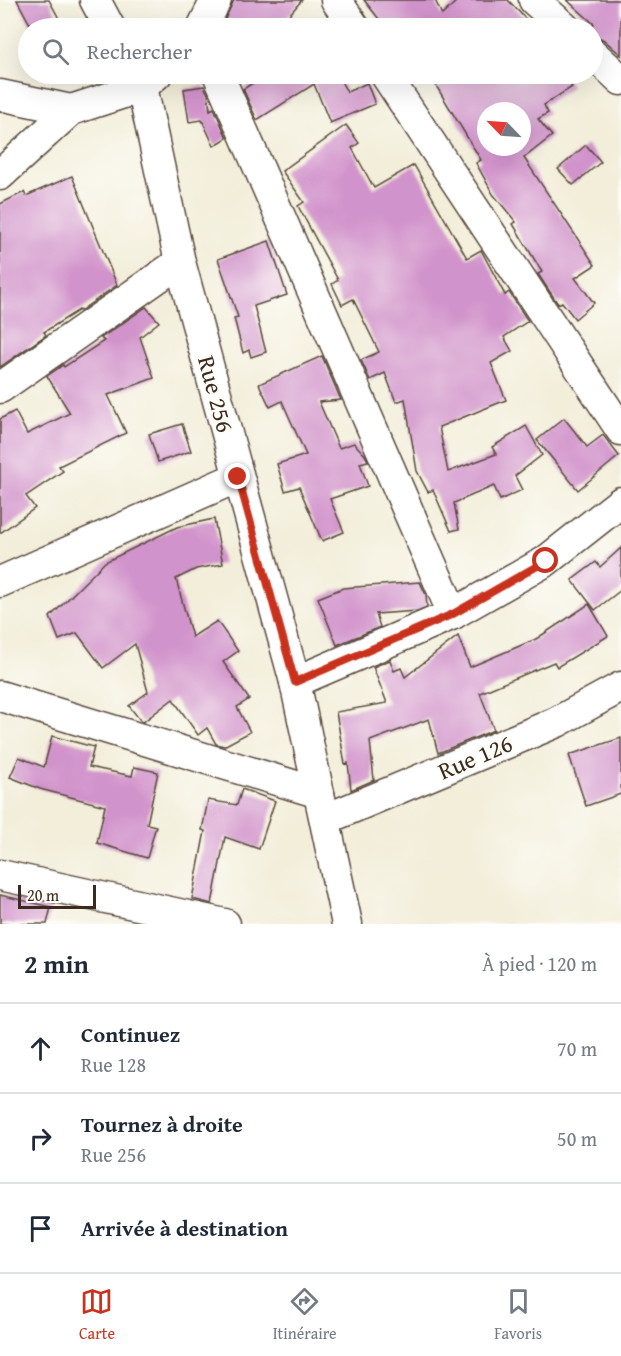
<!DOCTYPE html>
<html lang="fr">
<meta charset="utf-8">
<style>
body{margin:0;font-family:"Gentium Book Plus",serif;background:#f2f2f3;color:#1f2937}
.compass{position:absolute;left:477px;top:102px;width:54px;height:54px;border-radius:50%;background:#fff;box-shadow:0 6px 24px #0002;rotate:295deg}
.scale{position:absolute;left:18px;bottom:15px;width:78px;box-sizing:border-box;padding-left:6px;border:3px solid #3b2a1e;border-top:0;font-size:16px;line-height:21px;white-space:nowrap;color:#3b2a1e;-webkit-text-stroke:4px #fdfcf7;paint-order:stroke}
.stop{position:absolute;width:18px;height:18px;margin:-14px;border:4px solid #c8321e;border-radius:50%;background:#fff}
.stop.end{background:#c8321e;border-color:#fff;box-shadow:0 2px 6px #0008}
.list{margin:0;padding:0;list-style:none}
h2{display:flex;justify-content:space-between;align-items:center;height:78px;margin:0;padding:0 24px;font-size:26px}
h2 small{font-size:20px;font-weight:400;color:#747a83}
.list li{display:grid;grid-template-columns:39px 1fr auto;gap:18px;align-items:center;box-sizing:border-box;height:90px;padding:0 24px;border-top:2px solid #e0e1e3}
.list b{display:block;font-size:22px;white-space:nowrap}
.list p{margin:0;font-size:20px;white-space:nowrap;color:#747a83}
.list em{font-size:20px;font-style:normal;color:#747a83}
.icon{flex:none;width:33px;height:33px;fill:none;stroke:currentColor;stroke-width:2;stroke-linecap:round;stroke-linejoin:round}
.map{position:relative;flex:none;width:621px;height:924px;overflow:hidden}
.search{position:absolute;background:#fff;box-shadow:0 6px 24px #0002;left:18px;right:18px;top:18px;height:66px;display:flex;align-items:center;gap:15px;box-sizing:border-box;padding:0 21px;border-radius:33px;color:#747a83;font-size:22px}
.sheet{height:348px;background:#fff}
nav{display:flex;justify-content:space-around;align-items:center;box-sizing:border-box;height:84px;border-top:2px solid #e0e1e3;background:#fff;font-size:16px;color:#747a83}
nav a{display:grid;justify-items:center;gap:3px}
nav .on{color:#c8321e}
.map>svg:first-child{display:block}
</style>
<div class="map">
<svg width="621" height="924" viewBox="0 0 621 924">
<rect width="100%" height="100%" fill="#fdfcf7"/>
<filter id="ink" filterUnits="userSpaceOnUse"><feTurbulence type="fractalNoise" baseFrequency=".0167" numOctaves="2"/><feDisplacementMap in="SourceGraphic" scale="12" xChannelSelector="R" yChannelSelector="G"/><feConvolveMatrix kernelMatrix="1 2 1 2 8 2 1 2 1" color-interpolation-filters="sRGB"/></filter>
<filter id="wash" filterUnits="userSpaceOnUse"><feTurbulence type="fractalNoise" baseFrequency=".008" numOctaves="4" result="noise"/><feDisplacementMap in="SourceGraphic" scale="24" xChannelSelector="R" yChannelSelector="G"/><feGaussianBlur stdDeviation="1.35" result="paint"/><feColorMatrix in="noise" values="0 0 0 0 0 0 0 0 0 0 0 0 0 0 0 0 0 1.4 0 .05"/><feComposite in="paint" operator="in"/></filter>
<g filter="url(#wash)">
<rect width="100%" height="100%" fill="#f3eeda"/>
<g id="blocks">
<g fill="#d193cb" fill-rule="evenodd">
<polygon points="17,0 49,0 64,28 32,28"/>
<polygon points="234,0 302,0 278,28 221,28"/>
<polygon points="364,0 435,0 442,15 458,0 508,0 534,28 386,28"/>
<polygon points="567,0 621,0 621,55 604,40 592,34 592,26 594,24"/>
<polygon points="247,74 337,74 347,92 367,83 375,104 330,123 314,84 257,120 243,89 253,83"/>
<path d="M429,74H564L572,87L544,105L548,113L538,119L552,136L524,158L595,265L575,278L594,303L575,319L562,302L558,304L538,274L542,272L513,224L516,222L493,194L476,163L481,160ZM486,111H522V147H486Z"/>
<polygon points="204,86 208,94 210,110 214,108 227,138 214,146 202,120 189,122 184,89"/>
<polygon points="346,125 359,143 352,148 374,188 414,165 467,258 481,250 505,295 509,292 528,321 504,337 512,351 491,363 506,400 439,427 448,472 496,454 492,447 526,426 542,455 515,476 522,490 500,500 494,486 454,503 459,529 451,531 433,490 428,492 417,471 405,399 396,402 385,373 370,380 361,360 379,352 353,299 342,305 332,284 338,280 298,206 304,202 282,171"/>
<polygon points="586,145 601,162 573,185 558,169"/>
<polygon points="72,176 117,285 80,311 79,310 44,332 46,335 0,367 0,204 24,192 26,196"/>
<polygon points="269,241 287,295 254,306 266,352 251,357 249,350 243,353 234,318 238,317 218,259"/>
<polygon points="146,307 159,322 140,337 154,378 108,395 126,433 59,466 63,471 26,496 35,508 0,533 0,419 15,411 27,434 70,413 47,376 63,365 64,367 104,341 101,338"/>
<polygon points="322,356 341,400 319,402 339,448 354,443 365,455 368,461 360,463 368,486 330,499 344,532 322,541 299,487 285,491 277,464 306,455 282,401 270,407 259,384"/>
<polygon points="564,418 587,447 603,435 619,456 578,490 537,440"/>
<polygon points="182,424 191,451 158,462 149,434"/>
<polygon points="214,519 223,564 196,569 176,579 192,637 217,621 238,651 223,662 249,699 237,707 250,732 224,746 216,744 207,728 198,735 173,699 143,722 140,720 129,706 148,692 135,644 103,668 77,633 59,640 50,617 105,562 177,527"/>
<polygon points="621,548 621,590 595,610 572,580 596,562 600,567"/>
<polygon points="420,582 426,595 427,607 417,611 376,614 380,627 337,645 318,598 343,588"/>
<polygon points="589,604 608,636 557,667 554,662 480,693 494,730 438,753 429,719 370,741 374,780 351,790 348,763 345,764 336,712 387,703 373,667 390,660 394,671 401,668 405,677 458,636 470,667 536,639"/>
<polygon points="52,736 94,747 89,767 132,776 134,767 158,772 147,824 156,826 147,858 97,843 105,806 40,789 10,777 19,757 44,767"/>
<polygon points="621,738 621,794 586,806 569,755"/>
<polygon points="242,789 275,801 259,849 225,837 212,904 192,899 205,831 202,830 208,800 237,805"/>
<polygon points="0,895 51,907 47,924 0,924"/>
</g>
</g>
</g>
<g filter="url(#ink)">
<use href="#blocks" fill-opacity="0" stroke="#57473a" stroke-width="1.5"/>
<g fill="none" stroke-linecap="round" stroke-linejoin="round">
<defs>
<g id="minor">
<polyline points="95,0 110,28"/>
<polyline points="336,0 355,28"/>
<polyline points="534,0 565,28"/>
<polyline points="202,28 216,0"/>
<polyline points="592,53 621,80"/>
<polyline points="135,74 142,87 180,262 295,682 347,924"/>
<polyline points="218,74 453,614"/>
<polyline points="385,74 621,430"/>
<polyline points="0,95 71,110"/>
<polyline points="0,175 71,110 142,87 157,74"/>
<polyline points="0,388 180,262"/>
<polyline points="0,582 238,477"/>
<polyline points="295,682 453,614 546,561 621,502"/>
<polyline points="0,696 319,793"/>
<polyline points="326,819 557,722 621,687"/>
<polyline points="0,875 225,924"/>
</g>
</defs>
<use href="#minor" stroke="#57473a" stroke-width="33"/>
<use href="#minor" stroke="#fff" stroke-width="30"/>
</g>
</g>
<g fill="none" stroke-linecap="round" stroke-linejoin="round" filter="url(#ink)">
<polyline stroke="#c8321e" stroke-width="8" points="238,477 295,682 453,614 546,561"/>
</g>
<g text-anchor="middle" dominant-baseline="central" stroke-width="5" stroke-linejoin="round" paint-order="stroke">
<g font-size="24" fill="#3b2a1e" stroke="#fdfcf7">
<text transform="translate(216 394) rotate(75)">Rue 256</text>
<text transform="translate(475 757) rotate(-23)">Rue 126</text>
</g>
</g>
</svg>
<svg class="compass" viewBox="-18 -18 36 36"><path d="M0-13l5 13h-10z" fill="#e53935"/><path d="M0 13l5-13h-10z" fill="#747a83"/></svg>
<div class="scale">20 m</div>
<div class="stop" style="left:546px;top:561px"></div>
<div class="stop end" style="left:238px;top:477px"></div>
<div class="search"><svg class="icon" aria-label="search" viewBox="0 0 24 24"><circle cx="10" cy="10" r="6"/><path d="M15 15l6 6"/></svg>Rechercher</div>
</div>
<section class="sheet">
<h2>2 min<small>À pied · 120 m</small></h2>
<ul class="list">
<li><svg class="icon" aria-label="ahead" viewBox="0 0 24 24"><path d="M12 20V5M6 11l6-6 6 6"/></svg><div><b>Continuez</b><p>Rue 128</p></div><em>70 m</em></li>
<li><svg class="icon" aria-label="right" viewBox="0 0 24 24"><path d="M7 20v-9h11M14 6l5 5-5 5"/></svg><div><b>Tournez à droite</b><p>Rue 256</p></div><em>50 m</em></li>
<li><svg class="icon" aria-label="arrive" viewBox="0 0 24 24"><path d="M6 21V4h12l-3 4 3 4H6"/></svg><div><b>Arrivée à destination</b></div></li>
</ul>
</section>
<nav>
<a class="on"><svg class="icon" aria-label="map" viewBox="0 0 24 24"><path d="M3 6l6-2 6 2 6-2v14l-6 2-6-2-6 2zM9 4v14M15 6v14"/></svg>Carte</a>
<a><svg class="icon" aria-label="directions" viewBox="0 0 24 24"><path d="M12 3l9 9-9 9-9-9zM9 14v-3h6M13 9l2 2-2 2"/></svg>Itinéraire</a>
<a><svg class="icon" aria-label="saved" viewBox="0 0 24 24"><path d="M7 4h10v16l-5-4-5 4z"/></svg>Favoris</a>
</nav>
